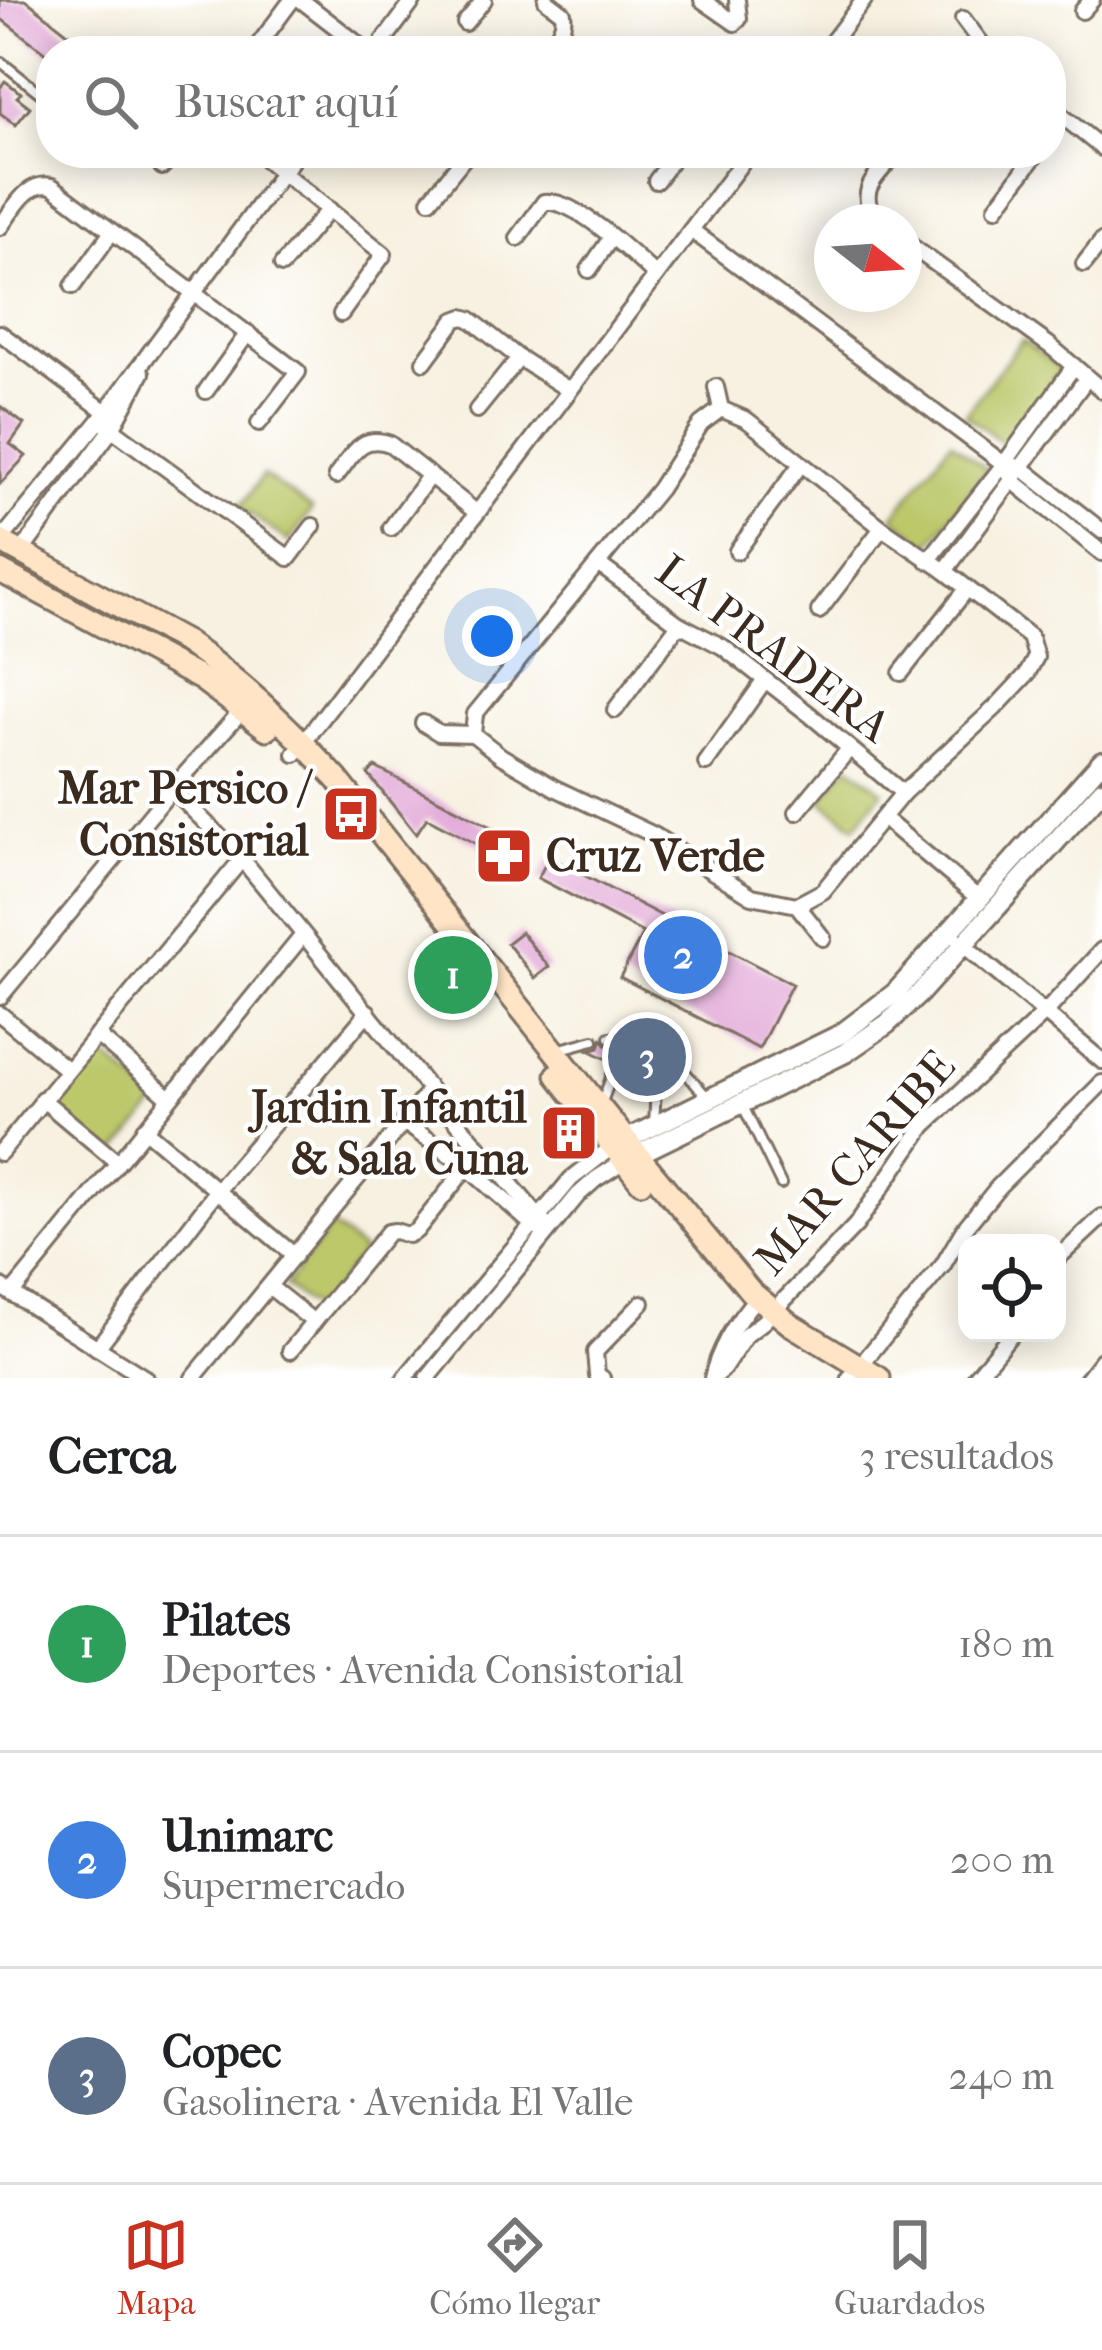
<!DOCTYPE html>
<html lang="es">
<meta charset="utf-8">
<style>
body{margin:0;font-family:"IM FELL French Canon",serif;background:#f6f6f6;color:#202124}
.controls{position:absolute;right:36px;bottom:36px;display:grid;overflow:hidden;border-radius:24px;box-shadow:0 6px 30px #0003}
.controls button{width:108px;height:108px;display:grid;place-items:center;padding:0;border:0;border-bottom:3px solid #e0e0e0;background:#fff;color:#202124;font:60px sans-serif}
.compass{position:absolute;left:814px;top:204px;width:108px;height:108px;border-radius:50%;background:#fff;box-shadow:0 6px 30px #0003;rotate:107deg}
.you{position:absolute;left:492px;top:636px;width:42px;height:42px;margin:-30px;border:9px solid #fff;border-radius:50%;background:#1a73e8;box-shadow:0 0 0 18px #1a73e833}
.badge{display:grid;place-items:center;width:78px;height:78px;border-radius:50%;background:#c8321e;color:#fff;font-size:39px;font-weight:700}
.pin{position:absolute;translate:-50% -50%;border:6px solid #fff;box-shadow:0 3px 12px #0006}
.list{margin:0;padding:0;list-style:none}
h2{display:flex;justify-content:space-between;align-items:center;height:156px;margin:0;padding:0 48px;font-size:51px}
h2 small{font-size:39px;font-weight:400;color:#757577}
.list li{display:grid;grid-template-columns:78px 1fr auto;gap:36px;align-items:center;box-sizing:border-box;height:216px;padding:0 48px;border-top:3px solid #e0e0e0}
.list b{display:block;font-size:45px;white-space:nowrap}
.list p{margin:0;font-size:39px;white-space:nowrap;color:#757577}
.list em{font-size:39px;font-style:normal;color:#757577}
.icon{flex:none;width:66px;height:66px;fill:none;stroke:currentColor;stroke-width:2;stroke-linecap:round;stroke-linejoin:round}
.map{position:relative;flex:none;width:1102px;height:1378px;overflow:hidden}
.search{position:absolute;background:#fff;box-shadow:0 6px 30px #0003;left:36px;right:36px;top:36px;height:132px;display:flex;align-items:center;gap:30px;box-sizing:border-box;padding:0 42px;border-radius:48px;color:#757577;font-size:45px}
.sheet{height:804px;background:#fff}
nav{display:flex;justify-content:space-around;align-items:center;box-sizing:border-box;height:168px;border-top:3px solid #e0e0e0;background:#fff;font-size:33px;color:#757577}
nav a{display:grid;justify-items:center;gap:6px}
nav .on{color:#c8321e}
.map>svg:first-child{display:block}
</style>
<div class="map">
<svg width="1102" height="1378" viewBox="0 0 1102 1378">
<rect width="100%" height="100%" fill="#fff"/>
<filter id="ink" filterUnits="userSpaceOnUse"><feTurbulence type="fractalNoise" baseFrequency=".00833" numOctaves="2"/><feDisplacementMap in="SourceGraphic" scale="24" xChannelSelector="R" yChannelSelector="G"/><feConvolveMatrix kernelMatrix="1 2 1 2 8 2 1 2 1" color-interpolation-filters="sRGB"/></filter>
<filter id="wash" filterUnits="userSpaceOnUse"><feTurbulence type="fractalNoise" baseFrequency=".004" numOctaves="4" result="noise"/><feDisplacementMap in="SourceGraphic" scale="48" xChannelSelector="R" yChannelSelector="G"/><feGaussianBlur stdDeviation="2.7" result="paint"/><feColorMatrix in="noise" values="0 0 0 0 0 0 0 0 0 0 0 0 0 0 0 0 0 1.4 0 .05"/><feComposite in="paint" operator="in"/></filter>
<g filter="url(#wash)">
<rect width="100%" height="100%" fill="#f7f1e1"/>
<g fill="#bcc86a" stroke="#7c7944" stroke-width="3">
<polygon points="1022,340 1061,369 1004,444 965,414"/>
<polygon points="951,441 987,469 929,545 893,517"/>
<polygon points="263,475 312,509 289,542 240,507"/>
<polygon points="849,765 883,791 855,827 821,800"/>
<polygon points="101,1053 159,1101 112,1158 53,1106"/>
<polygon points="331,1226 363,1251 317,1311 285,1286"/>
</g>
<g id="blocks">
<g fill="#e3abd9">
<polygon points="0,0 26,0 82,44 77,51 51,51 51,57 0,18"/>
<polygon points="5,81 21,93 17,97 30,107 16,125 0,113 0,88"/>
<polygon points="0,406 24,424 10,444 26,456 0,484"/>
<polygon points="375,767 524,844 509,872 479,856 484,848 427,818 416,834 368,774"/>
<polygon points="549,857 792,984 759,1049 620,977 643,933 538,878"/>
<polygon points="521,932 549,967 535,978 507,943"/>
<polygon points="602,1039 607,1045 618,1045 677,1077 669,1092 664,1090 664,1082 659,1078 653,1077 649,1081 623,1068 624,1061 620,1057 613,1056 609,1060 589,1050 599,1047"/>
</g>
</g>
</g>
<g filter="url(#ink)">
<use href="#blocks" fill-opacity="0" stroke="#7d7062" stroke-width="3"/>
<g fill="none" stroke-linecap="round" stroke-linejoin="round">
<defs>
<g id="service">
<polyline points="0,61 40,93"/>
<polyline points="610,1037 620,1037 685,1072 708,1098"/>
<polyline points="557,1050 594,1040"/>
<polyline points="602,1102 616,1064"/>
<polyline points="742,1104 781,1184"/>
<polyline points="654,1125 656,1085"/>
</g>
<g id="minor">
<polyline points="301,0 367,51"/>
<polyline points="702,0 735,23 739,19 737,0"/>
<polyline points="1082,11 1092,0"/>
<polyline points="963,19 987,51"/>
<polyline points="465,23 484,0"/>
<polyline points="254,51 292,0"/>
<polyline points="376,51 414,0"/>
<path d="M544,51C554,39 566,29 563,13L546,0"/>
<polyline points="825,51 864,0"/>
<polyline points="1051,107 1102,148"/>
<polyline points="258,153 384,254 341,314"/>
<polyline points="162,167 174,153"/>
<polyline points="656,181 677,153"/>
<polyline points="430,200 468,153"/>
<polyline points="996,208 1037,153"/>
<path d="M878,222C854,191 876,177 897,153"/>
<path d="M0,227C14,209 27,180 52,186L298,372L259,423"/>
<polyline points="691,230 1004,464 1013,481 1102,553"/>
<path d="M518,238L544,202C574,198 634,255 656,276"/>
<polyline points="904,241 1049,345 1102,390"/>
<polyline points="1084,264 1102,241"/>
<polyline points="282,265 329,209"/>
<polyline points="589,270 611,238"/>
<polyline points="73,286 111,233"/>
<polyline points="0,333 106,412"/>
<polyline points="424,362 455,320 463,317 470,319 519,358 569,390"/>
<polyline points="716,387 721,409 747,420 882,528 945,571 1030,637 1036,657 1027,674 996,707 903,793 823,891 797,905"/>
<polyline points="206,391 248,333"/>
<polyline points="477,410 519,358"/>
<polyline points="100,420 289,558 313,526"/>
<polyline points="1015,466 1022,468 1102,531"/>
<path d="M336,476C353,455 360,433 390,444L476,512"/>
<polyline points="391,528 430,475"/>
<polyline points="0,541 100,420 297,153"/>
<polyline points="737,551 801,464"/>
<polyline points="21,552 112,429 142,373"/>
<polyline points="928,561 1004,464 1074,366"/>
<polyline points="598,564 679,624 723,647 809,714 903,793"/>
<polyline points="945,571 1087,378"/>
<polyline points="819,611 882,528"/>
<polyline points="901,673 967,589"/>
<polyline points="615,710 679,624"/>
<polyline points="423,723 439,733 473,734 501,756 555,788 652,834 752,896 797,905 823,938"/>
<polyline points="473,734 475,714 659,489 701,424 721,409"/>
<polyline points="295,754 749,153"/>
<polyline points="706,763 765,680"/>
<polyline points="172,789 242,859 430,1090 549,1229"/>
<polyline points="797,812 849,749"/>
<polyline points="883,818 978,898"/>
<polyline points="959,941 1102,1061"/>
<polyline points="0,997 172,789 244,708"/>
<polyline points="0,1014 66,1069"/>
<polyline points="97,1035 170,1098"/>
<polyline points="42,1099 117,1162"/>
<polyline points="405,1123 467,1167 536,1228"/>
<polyline points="144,1129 295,1256"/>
<polyline points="0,1153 242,859"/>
<polyline points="1057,1259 1102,1217"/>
<polyline points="0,1286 145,1378"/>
<polyline points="270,1287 314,1322"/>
<polyline points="12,1293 303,935"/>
<polyline points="97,1348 217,1191 368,1012"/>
<polyline points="290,1351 388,1232 395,1231 408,1235 416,1231 467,1167"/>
<polyline points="193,1378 430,1090"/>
<polyline points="405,1378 571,1179 612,1147"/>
<polyline points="428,1378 578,1195 596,1179 624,1161"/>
<polyline points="602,1378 597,1375 595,1352 642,1303"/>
<path d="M712,1378C719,1348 737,1320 757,1297"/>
<polyline points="714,1378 724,1368 745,1336 764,1321 856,1225 924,1126 1044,1014 1102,950"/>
<polyline points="850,1378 943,1265 964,1229 998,1187 1102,1083"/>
<polyline points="975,1378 1012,1333"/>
<polyline points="1088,1378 1102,1360"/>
</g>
<g id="tertiary">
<polyline points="615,1145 841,1034 895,993 1102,761"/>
<polyline points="626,1160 845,1053 887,1024 920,993 1102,790"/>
</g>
<g id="secondary">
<path d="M0,541L187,643C241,681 292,730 337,779L646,1165L751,1292L790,1324L879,1378"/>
<polyline points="0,571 201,679 267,729"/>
<polyline points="557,1075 641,1182"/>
</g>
</defs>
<use href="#service" stroke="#7d7062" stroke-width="14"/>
<use href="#minor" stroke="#7d7062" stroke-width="20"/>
<use href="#tertiary" stroke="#7d7062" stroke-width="24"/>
<use href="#secondary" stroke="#7d7062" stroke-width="27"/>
<use href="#service" stroke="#fff" stroke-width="8"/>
<use href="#minor" stroke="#fff" stroke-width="14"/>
<use href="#tertiary" stroke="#fff" stroke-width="18"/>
<use href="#secondary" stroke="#ffe4c6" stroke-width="21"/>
</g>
</g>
<defs>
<symbol id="bus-square" viewBox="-11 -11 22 22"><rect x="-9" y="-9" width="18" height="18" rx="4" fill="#c8321e" stroke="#fff"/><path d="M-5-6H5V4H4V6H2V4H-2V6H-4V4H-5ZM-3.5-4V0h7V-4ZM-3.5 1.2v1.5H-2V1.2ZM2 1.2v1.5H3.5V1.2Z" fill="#fff"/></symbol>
<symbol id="pharmacy-square" viewBox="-11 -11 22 22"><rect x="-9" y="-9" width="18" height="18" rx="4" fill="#c8321e" stroke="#fff"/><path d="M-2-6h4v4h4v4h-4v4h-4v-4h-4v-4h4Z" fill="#fff"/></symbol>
<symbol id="building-square" viewBox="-11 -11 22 22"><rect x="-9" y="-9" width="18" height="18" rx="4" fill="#c8321e" stroke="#fff"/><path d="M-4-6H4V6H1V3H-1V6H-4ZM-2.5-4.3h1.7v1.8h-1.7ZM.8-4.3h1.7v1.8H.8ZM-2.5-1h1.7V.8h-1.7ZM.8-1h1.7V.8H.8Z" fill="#fff"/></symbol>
</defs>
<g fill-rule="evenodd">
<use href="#bus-square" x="318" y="781" width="66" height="66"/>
<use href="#pharmacy-square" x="471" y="823" width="66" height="66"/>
<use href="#building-square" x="536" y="1100" width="66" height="66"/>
</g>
<g text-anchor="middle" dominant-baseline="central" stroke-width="9" stroke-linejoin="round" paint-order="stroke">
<g font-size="45" fill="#3b2a1e" stroke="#fff">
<text transform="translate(773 649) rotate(37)">LA PRADERA</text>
<text transform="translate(855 1163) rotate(-49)">MAR CARIBE</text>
</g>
<g font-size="45" font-weight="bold" fill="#3b2a1e" stroke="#fff" text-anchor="end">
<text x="309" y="788">Mar Persico /<tspan x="309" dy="52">Consistorial</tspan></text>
<text x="546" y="856" text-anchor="start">Cruz Verde</text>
<text x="527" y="1107">Jardin Infantil<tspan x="527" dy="52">&amp; Sala Cuna</tspan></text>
</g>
</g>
</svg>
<div class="controls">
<button><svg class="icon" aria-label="locate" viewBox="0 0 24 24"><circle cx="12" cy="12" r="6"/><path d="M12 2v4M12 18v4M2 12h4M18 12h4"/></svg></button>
</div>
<svg class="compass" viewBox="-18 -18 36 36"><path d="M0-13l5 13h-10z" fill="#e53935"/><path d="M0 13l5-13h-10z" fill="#757577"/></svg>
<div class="you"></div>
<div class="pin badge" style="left:453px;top:975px;background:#2e9e5b">1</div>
<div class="pin badge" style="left:683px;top:955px;background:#3f7fe0">2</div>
<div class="pin badge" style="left:647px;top:1057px;background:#5c6f8a">3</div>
<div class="search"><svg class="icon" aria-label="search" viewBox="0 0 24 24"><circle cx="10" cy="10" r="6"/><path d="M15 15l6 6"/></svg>Buscar aquí</div>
</div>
<section class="sheet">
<h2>Cerca<small>3 resultados</small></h2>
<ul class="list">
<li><span class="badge" style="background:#2e9e5b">1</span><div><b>Pilates</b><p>Deportes · Avenida Consistorial</p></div><em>180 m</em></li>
<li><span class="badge" style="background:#3f7fe0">2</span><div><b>Unimarc</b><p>Supermercado</p></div><em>200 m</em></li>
<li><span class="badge" style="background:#5c6f8a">3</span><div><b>Copec</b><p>Gasolinera · Avenida El Valle</p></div><em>240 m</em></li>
</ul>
</section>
<nav>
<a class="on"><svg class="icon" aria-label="map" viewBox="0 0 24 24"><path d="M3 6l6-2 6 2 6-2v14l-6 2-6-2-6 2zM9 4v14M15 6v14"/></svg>Mapa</a>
<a><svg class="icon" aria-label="directions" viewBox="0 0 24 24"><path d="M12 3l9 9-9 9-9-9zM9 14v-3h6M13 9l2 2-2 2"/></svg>Cómo llegar</a>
<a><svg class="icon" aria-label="saved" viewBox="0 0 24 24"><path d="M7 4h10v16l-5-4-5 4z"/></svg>Guardados</a>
</nav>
